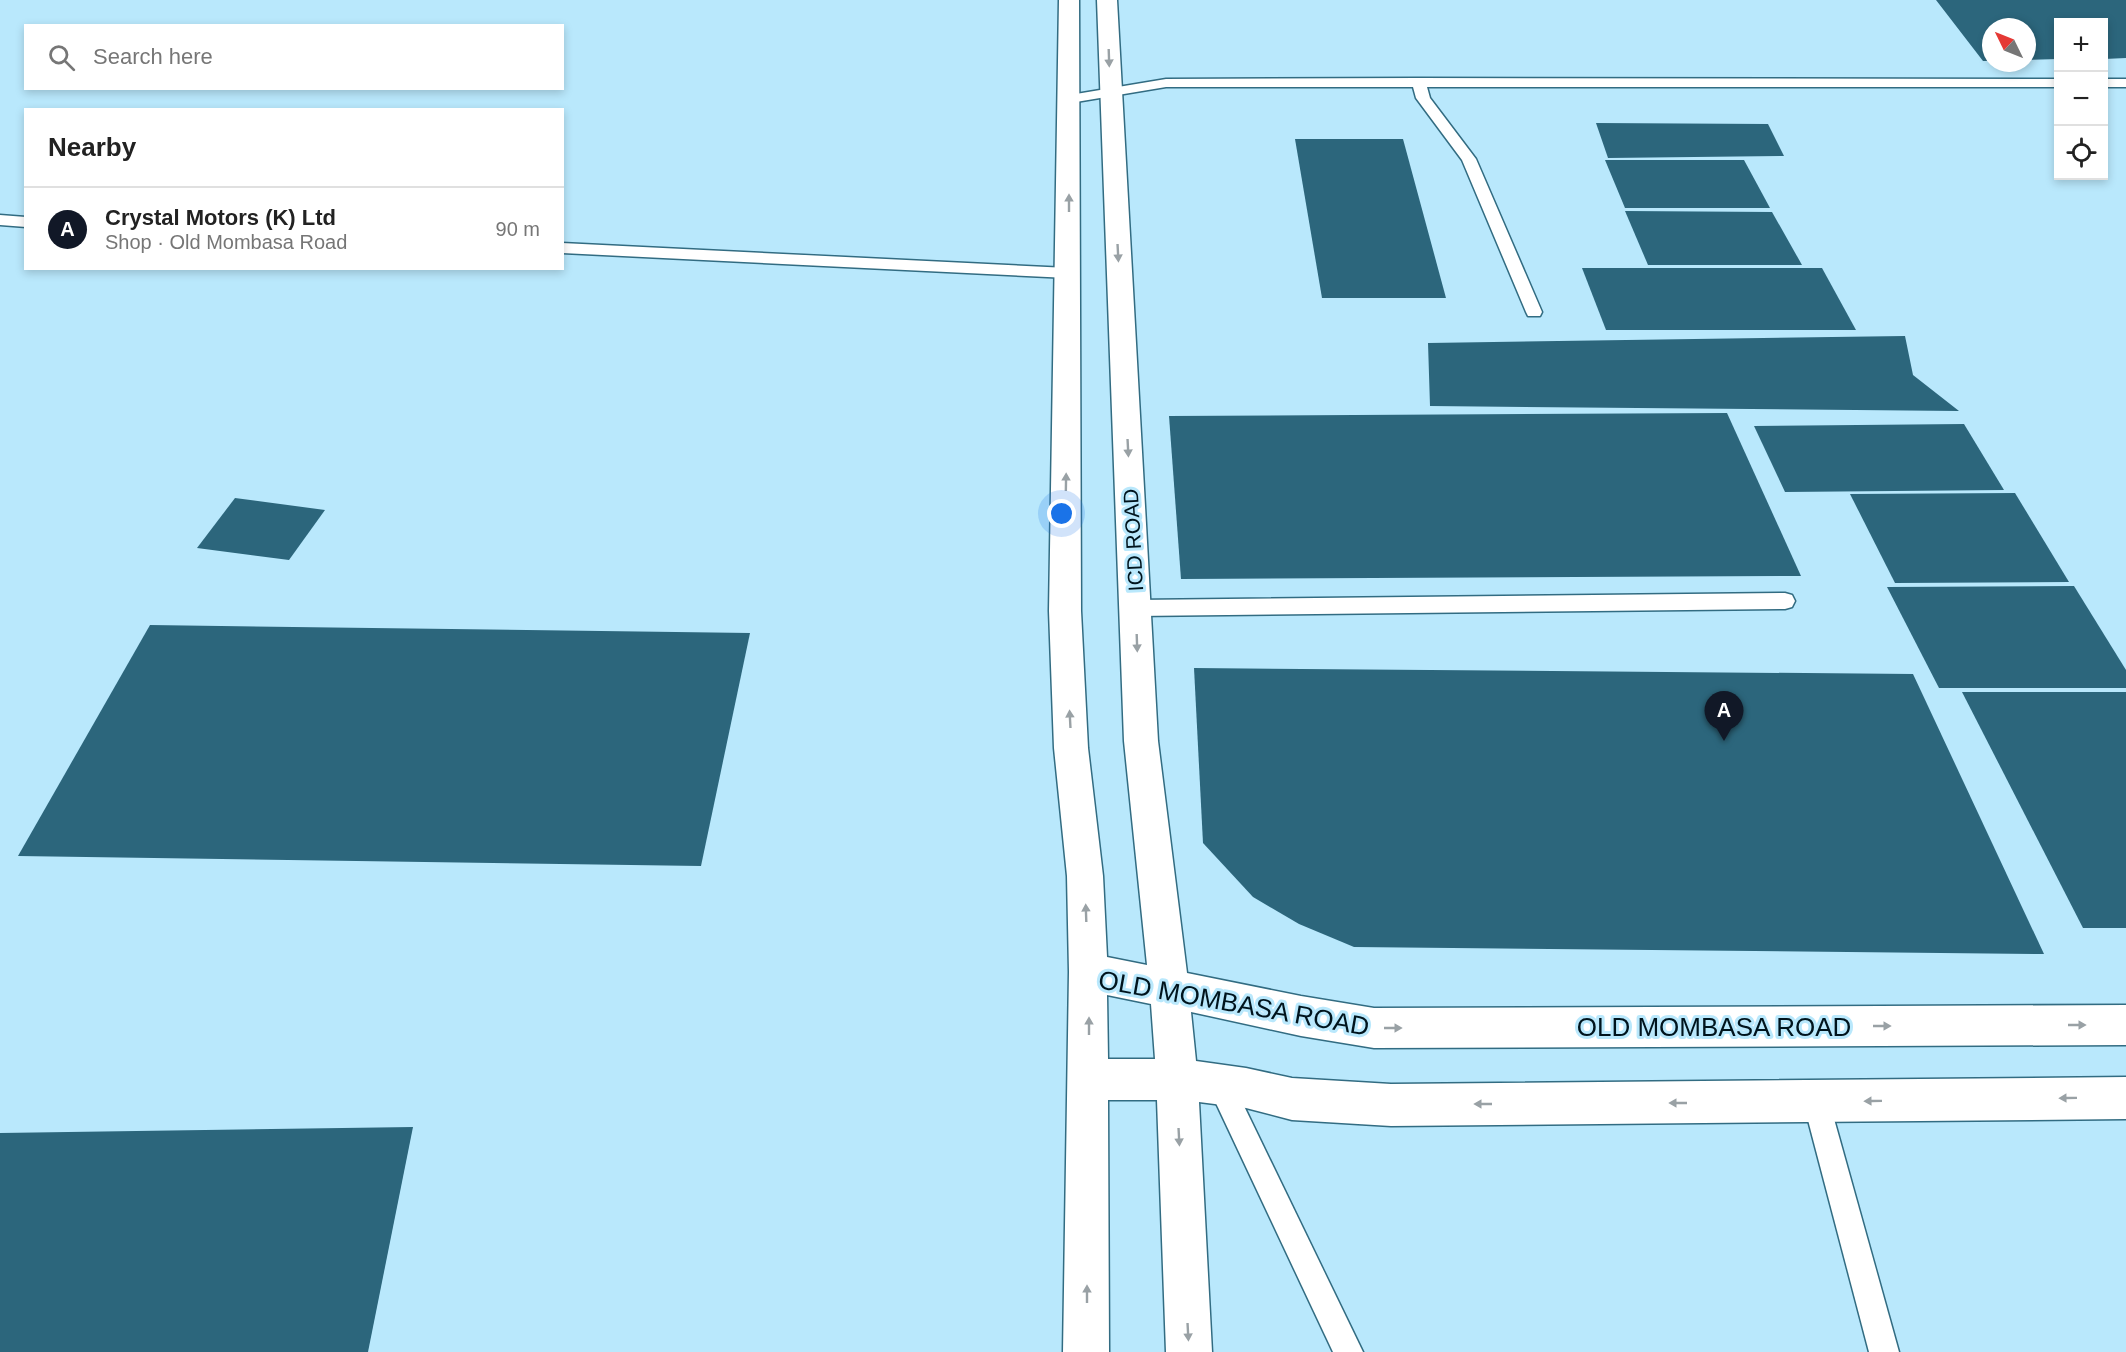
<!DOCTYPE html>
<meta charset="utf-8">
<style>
body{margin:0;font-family:Helvetica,sans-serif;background:#f2f2f2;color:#222}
.controls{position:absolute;right:18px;top:18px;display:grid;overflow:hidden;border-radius:0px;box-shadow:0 3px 9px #0003}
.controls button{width:54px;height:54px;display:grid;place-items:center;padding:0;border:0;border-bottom:2px solid #e0e0e0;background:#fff;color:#222;font:30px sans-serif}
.compass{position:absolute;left:1982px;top:18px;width:54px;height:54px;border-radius:50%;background:#fff;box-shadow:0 3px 9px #0003;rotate:313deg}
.you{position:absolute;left:1062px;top:514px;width:21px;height:21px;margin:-15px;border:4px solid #fff;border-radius:50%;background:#1a73e8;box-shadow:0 0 0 9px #1a73e833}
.badge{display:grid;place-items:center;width:39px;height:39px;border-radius:50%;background:#111827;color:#fff;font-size:20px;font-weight:700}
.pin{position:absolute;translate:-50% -50px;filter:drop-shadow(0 2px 3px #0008)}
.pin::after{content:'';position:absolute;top:32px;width:21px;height:18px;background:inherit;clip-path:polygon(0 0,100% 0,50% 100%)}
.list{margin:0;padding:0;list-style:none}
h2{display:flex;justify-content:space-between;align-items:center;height:78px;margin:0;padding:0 24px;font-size:26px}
h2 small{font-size:20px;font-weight:400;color:#767676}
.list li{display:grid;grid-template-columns:39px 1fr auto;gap:18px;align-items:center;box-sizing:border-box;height:84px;padding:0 24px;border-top:2px solid #e0e0e0}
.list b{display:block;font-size:22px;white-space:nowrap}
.list p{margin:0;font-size:20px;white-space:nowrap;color:#767676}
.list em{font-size:20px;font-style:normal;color:#767676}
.icon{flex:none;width:33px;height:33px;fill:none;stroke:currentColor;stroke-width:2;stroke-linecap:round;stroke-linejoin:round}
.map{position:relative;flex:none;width:2126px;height:1352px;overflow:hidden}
.search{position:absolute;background:#fff;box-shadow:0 3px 9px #0003;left:24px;top:24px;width:540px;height:66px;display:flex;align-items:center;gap:15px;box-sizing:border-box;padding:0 21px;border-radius:0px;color:#767676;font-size:22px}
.panel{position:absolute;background:#fff;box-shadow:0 3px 9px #0003;left:24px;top:108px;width:540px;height:162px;border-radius:0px}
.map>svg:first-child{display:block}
</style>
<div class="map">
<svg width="2126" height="1352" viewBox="0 0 2126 1352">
<rect width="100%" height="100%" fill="#b9e8fc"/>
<g fill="#2c667c">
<polygon points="1936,0 2126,0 2126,58 2104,59 2104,22 2058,22 2058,59 2027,60 2027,27 1991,27 1991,61 1983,61"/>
<polygon points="1596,123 1768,124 1784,156 1608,158"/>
<polygon points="1295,139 1403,139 1446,298 1322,298"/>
<polygon points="1605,160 1744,160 1770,208 1625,208"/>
<polygon points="1625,211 1772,212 1802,265 1648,265"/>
<polygon points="1582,268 1822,268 1856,330 1606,330"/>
<polygon points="1905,336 1913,375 1959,411 1430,406 1428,343"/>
<polygon points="1727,413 1801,576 1181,579 1169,416"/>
<polygon points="1964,424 2004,490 1785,492 1754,426"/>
<polygon points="2015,493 2069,582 1895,583 1850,494"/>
<polygon points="235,498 325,510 289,560 197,548"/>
<polygon points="2074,586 2126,670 2126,688 1939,688 1887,587"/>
<polygon points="150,625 750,633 701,866 18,856"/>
<polygon points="1194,668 1913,674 2044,954 1354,947 1299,924 1253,897 1203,843"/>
<polygon points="1962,692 2126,692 2126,928 2083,928"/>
<polygon points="413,1127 368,1352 0,1352 0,1133"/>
</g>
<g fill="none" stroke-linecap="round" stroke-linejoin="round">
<defs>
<g id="service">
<polygon points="1418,78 2058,79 2058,87 1427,87 1430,98 1476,159 1542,312 1540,316 1528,316 1526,312 1462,160 1416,98 1413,87 1166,87 1070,103 1063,99 1070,95 1166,79"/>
<rect x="2104" y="79" width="22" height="8"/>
<polygon points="0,215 26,217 26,227 0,225"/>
<polygon points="562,243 1068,268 1076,273 1068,278 562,253"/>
<polygon points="1785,593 1792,595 1795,601 1792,607 1785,609 1136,616 1129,614 1126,608 1129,602 1136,600"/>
<polygon points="1220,1071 1229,1075 1363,1352 1333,1352 1207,1084 1211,1075"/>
<polygon points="1816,1088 1825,1092 1829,1101 1899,1352 1869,1352 1803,1101 1807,1092"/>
</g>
<path id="primary" d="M1059,0H1079L1081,611L1088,748L1103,876L1107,957L1147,965L1124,741L1097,0H1117L1158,741L1187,973L1301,996L1374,1008L2126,1005V1045L1374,1048L1301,1036L1191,1012L1196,1061L1246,1068L1292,1078L1391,1084L2126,1077V1119L1391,1126L1292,1120L1246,1108L1199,1102L1212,1352H1166L1157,1100H1108L1109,1352H1063L1069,972L1067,876L1054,748L1049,611ZM1107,995L1151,1004L1155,1059H1108Z"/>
</defs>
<use href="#service" stroke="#326c82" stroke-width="3"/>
<use href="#primary" stroke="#326c82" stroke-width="3"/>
<use href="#service" fill="#fff" fill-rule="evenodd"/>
<use href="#primary" fill="#fff" fill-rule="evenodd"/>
</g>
<defs><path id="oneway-solid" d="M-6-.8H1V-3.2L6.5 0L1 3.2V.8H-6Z" transform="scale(1.5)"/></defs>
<g fill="#99a1a5">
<use href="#oneway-solid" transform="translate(1109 58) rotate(88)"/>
<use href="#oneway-solid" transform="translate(1069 203) rotate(-90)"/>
<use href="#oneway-solid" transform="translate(1118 253) rotate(87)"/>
<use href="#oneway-solid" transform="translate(1128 448) rotate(87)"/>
<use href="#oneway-solid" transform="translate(1066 482) rotate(-89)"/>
<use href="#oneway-solid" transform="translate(1137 643) rotate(88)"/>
<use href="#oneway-solid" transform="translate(1070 719) rotate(-93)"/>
<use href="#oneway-solid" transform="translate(1086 913) rotate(-92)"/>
<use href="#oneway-solid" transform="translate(2077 1025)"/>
<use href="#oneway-solid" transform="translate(1089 1026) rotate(-90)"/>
<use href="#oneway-solid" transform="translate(1882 1026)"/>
<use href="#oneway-solid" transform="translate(1393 1028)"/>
<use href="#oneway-solid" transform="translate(2068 1098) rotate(179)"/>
<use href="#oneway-solid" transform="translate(1873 1101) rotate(179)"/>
<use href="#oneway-solid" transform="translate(1678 1103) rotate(180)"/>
<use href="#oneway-solid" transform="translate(1483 1104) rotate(180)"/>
<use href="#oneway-solid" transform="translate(1179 1137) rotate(87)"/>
<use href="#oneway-solid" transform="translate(1087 1294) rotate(-90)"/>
<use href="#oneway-solid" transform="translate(1188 1332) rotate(87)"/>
</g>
<g text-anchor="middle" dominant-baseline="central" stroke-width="6" stroke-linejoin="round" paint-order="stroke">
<g font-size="21" fill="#00141d" stroke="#b9e8fc">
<text transform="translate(1133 540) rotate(-93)">ICD ROAD</text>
</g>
<g font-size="26" fill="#00141d" stroke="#b9e8fc">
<text transform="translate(1234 1003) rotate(10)">OLD MOMBASA ROAD</text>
<text x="1714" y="1027">OLD MOMBASA ROAD</text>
</g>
</g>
</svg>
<div class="controls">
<button>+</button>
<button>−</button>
<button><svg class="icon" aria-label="locate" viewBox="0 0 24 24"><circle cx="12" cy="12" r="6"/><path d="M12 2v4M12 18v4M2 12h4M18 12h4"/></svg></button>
</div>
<svg class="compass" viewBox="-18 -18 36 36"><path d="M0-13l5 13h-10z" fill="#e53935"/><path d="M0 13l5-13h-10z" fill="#767676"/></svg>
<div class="you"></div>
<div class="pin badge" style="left:1724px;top:741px">A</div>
<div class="search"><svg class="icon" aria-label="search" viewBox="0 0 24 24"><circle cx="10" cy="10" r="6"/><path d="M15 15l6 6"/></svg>Search here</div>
<section class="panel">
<h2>Nearby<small></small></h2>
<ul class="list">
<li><span class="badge">A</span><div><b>Crystal Motors (K) Ltd</b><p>Shop · Old Mombasa Road</p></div><em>90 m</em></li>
</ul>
</section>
</div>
